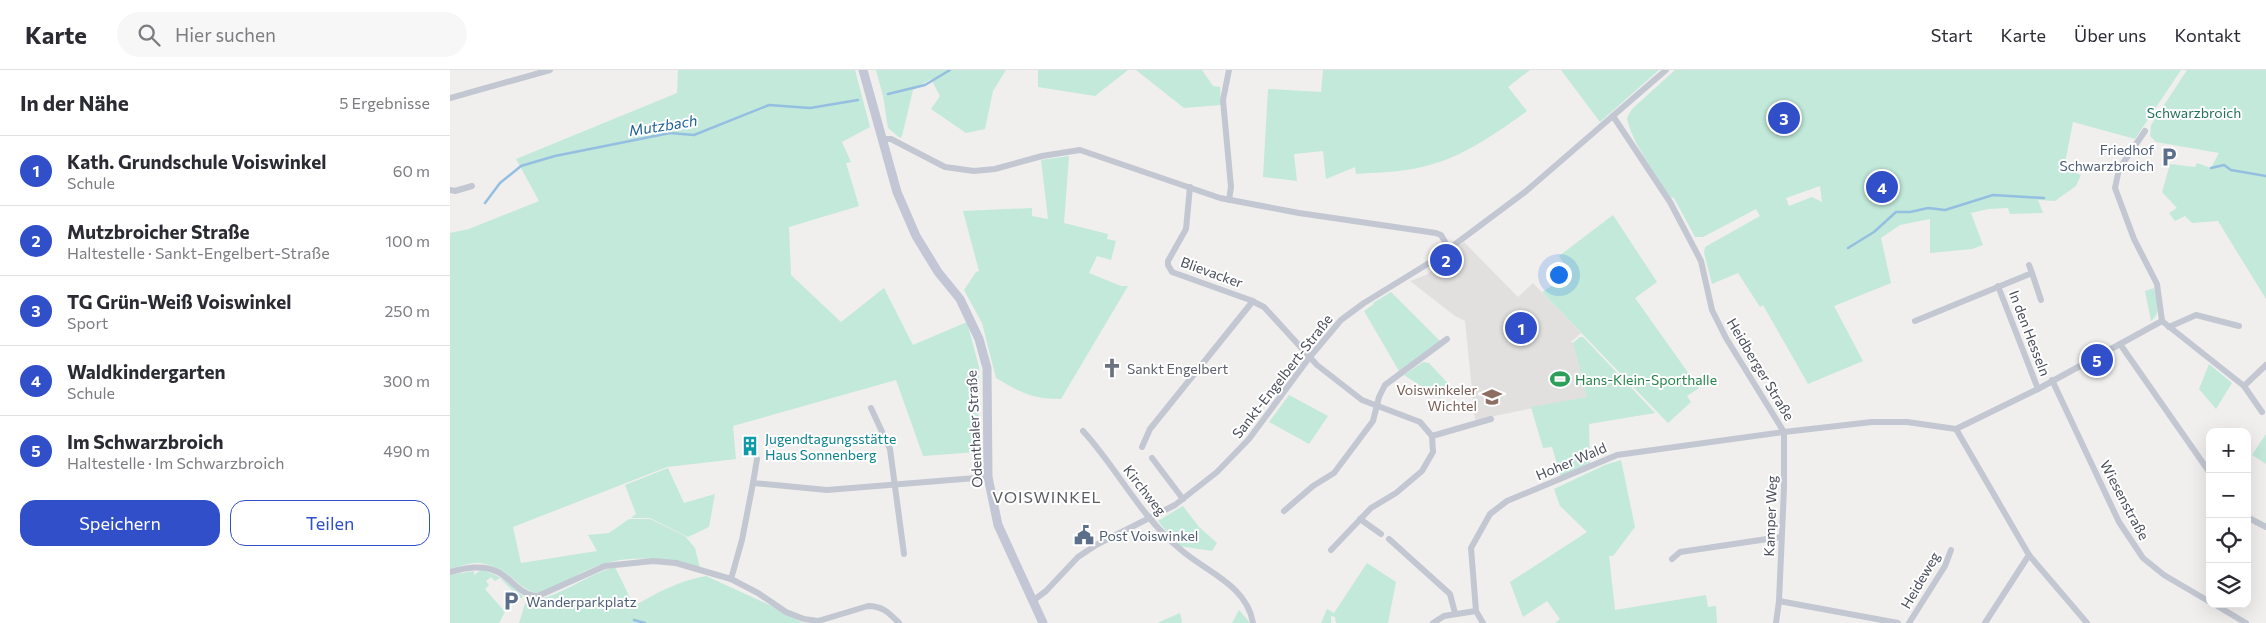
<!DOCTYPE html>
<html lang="de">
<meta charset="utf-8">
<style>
body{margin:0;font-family:Commissioner,sans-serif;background:#f7f7f7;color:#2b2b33}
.controls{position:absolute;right:15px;bottom:15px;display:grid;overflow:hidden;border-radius:10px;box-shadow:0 5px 20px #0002}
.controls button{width:45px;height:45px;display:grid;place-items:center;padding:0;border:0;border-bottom:1px solid #e1e1e2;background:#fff;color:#2b2b33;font:25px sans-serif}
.you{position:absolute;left:1108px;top:204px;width:18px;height:18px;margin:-12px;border:4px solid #fff;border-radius:50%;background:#1a73e8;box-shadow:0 0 0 8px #1a73e833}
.badge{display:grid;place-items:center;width:32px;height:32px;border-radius:50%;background:#304fc9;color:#fff;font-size:16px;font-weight:700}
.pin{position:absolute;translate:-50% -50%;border:2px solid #fff;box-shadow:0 1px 5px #0006}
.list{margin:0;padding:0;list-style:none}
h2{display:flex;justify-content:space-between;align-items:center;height:65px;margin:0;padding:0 20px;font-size:21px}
h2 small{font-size:16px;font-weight:400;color:#7c7c81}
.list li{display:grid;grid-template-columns:32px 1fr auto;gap:15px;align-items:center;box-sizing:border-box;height:70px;padding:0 20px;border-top:1px solid #e1e1e2}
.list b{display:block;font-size:19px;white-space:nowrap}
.list p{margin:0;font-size:16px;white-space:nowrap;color:#7c7c81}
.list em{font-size:16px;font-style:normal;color:#7c7c81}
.actions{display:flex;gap:10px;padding:15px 20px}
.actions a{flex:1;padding:11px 0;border:1px solid #304fc9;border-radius:15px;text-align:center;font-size:18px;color:#304fc9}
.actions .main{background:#304fc9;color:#fff}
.icon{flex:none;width:28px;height:28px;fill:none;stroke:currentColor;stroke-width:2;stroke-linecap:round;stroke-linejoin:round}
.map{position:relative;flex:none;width:1816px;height:553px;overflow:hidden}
header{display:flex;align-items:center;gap:30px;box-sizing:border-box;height:70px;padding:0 25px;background:#fff;border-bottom:1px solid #e1e1e2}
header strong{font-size:24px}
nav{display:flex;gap:28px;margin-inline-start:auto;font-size:18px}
.search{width:350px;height:45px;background:#f7f7f7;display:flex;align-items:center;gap:12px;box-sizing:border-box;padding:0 18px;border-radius:28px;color:#7c7c81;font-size:19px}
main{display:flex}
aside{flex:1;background:#fff}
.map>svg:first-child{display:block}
</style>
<header>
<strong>Karte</strong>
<div class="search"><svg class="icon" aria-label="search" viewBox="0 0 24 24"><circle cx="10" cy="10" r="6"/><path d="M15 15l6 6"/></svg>Hier suchen</div>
<nav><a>Start</a><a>Karte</a><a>Über uns</a><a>Kontakt</a></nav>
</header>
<main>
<aside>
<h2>In der Nähe<small>5 Ergebnisse</small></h2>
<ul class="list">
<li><span class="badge">1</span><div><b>Kath. Grundschule Voiswinkel</b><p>Schule</p></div><em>60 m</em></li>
<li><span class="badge">2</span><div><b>Mutzbroicher Straße</b><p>Haltestelle · Sankt-Engelbert-Straße</p></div><em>100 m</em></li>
<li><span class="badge">3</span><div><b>TG Grün-Weiß Voiswinkel</b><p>Sport</p></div><em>250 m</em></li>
<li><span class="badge">4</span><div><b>Waldkindergarten</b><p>Schule</p></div><em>300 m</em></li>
<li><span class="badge">5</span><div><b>Im Schwarzbroich</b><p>Haltestelle · Im Schwarzbroich</p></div><em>490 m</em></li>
</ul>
<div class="actions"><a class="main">Speichern</a><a>Teilen</a></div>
</aside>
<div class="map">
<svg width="1816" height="553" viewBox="0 0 1816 553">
<rect width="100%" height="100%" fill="#f0efee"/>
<polygon fill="#e1e0df" points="1014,172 1068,227 1083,213 1131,263 1121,272 1123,273 1137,327 1025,350 1015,251 1005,246 960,211 976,205 1000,188 1003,180"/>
<g fill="#c2e9da" fill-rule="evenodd">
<path d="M228,0H405L420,57L392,72L401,92L396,93L409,136L339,157L341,205L391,252L434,218L463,275L517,252L529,297L528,382L473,386L446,310L283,356L286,389L217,397L63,457L71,493L147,481L138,465L159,463L179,449H200L235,466L245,478L250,498C209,486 170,483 131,503C121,508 101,522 90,523C75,524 63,506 51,500C45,497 36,494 30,493C21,492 9,497 0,500V163L19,159L89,131L66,89L227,23Z"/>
<polygon points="426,0 556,0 543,21 535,59 516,63 481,39 490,26 481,9 463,20 452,66 450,68 438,58 433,26"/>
<polygon points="588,0 678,0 645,26 588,17"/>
<polygon points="686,0 752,0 763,16 770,17 771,35 734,38"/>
<path d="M873,0H1080L1058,17L1077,41C1051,60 1017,84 986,93C960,102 934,102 906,104L905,97L876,109L873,81L844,84L847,111L813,107L818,19L871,22Z"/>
<polygon points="1111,0 1209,0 1150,52"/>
<path d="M1225,0H1731L1685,69L1623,52L1614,98L1631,105L1626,116L1605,131L1588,130L1593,143L1560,144L1558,138L1538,139L1521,143L1533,175L1522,179L1480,183V149L1450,155L1431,168L1441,213L1384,236L1413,291L1358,314L1313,235L1310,237L1288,203L1262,214L1254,183L1255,177L1310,146L1306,139L1253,167H1245L1224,128L1220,127C1206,104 1182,74 1177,48L1182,39ZM1370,116L1372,132L1362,127L1339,136L1336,128Z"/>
<polygon points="1737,0 1816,0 1816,229 1768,151 1742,153 1735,146 1725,151 1719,143 1727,138 1712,122 1720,94 1745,97 1747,93 1761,98 1769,83 1706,72 1700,66 1701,55"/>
<path d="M619,86L614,153L658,164L657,169L666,171L661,190L647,186L639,203L671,216H678L611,329C581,329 570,322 546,308L532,253L514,220L526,202L529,201L513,141L582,138V146L598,149L591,90Z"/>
<polygon points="1163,145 1207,212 1185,228 1249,318 1237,326 1241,332 1218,353 1092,222 1120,204 1109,186"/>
<path d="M1704,218C1707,230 1712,243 1701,251L1695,221Z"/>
<polygon points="941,222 990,271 949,301 914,241 924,234 923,233"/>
<polygon points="1130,267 1133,267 1205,343 1139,354 1140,394 1111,407 1102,377 1093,378 1081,337 1137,327 1123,273"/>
<polygon points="973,292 979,293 1004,320 989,328 954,305"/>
<polygon points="1759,294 1782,313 1766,339 1749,319"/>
<polygon points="839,325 878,346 859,374 819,352"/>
<polygon points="1816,364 1816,394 1802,385"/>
<polygon points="1171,390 1185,457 1163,486 1159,486 1165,540 1256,525 1258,537 1266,536 1267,553 1105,553 1110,549 1097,531 1073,547 1060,512 1137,462 1110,436 1104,419 1155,395"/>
<polygon points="218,398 234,433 265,424 259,457 238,467 200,448 181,448 186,444 175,415"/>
<polygon points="733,436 749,457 767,473 762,481 729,476 708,451"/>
<polygon points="917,493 946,512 938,553 886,553 885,547 881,546 881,553 871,553 877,539 884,543"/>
<path d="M165,497L184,536C206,523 231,510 256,506L337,543L353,553H69L75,534L80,529C101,533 141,502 165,497Z"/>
<path d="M31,500C49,504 60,514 73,526L72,528H70L50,508L45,511L41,507L36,511L39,515L35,519L55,542L49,553H0V505L24,501V505Z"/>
<polygon points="789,540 800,553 782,553"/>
<polygon points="730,543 732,552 731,553 707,553"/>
</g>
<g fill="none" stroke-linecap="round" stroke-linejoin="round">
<g stroke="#95bfe0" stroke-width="2.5">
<polyline points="438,24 475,15 500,0"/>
<polyline points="1761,98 1774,95 1781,100 1816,106"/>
<polyline points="35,133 50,113 71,96 105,86 220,63 244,65 319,35 360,38 408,30"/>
<polyline points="1398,178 1424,162 1446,142 1460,142 1478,138 1495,140 1543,125 1594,128"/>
<polyline points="184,550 195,553"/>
</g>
<g stroke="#c3c7d1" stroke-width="6">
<polyline points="0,28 100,0"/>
<polyline points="1163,46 1220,132 1251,191 1262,240 1276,268 1334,362 1334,418 1329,531 1326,553"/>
<polyline points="1695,61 1669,99 1665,118 1684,169 1707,214 1712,251"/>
<polyline points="432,69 441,69 495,97 524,101 545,99 592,86 630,80 770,128 849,143 986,163 991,165 998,177"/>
<polyline points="740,117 736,159 718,191 718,195 722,202 800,230 814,237 867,295 912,330 970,352 982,366 983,382 972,401 946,423 921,438 881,480"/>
<polyline points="0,120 5,121 22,116"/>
<polyline points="779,130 781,117 773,30 779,0"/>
<polyline points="1582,203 1591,230"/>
<polyline points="1548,216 1588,319"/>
<polyline points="1465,251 1582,203 1579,195"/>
<polyline points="1712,251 1794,316 1812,342"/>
<polyline points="1719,257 1746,245 1789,256"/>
<polyline points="1670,274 1760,403"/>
<polyline points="1602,310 1669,452 1693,488 1714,505 1760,532"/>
<polyline points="1794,316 1816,295"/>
<polyline points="421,338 440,379 454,484"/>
<polyline points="1506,359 1579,485 1637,553"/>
<polyline points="1506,359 1588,319 1712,251"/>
<path d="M633,361C667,398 690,446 730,479C756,502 797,515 803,553"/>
<polyline points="982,366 1041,349"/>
<polyline points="692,377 700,359 803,231"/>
<polyline points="702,388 733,429"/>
<polyline points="307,389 303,413 377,420 538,407"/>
<polyline points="834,441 863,416 884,403 923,351 929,327 935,315 997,269"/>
<polyline points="1797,447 1816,457"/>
<polyline points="910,449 931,464"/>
<polyline points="939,469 1000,524 1005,543"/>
<polyline points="1222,489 1230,482 1331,467"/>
<path d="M0,502C15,498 33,494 48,502C62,509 71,526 88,526L155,496L203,491L226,493L281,509L308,523L336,542L354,549L368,551L418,536C433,536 439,543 449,553"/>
<polyline points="281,509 292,470 303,413"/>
<polyline points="584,530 596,521 628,487 646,475 725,435 767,402 799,369 859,288 891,250 914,233 984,190 1075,122 1216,0"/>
<polyline points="1329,531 1448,553"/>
<polyline points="1764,534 1796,553"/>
<polyline points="983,553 994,546 1026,541"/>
<polyline points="1033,553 1026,541 1021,478 1040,444 1057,431 1167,385 1334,362 1422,352 1457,352 1506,359"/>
<polyline points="1459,553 1495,496 1501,480"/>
<polyline points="1535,553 1579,485"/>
</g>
<polyline stroke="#c3c7d5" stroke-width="9" points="413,0 447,122 466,166 488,202 510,229 529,269 537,298 538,407 548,455 593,553"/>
</g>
<defs>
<symbol id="parking-bare" viewBox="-9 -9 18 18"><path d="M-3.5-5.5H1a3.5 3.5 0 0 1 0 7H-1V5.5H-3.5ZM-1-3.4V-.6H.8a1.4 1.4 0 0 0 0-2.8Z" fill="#5c6f8a" stroke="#fff" stroke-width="2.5" paint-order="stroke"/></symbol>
<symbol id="church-bare" viewBox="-9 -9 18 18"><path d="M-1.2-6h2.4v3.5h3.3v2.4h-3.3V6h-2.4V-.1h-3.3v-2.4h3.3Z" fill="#6b7280" stroke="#fff" stroke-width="2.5" paint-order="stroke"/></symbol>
<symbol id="stadium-bare" viewBox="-9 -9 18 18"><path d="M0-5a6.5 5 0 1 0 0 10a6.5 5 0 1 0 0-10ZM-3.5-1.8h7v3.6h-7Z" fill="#2e9e5b" stroke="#fff" stroke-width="2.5" paint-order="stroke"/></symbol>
<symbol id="school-bare" viewBox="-9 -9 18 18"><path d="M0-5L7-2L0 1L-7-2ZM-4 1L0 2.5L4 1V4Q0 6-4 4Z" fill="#8d6e63" stroke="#fff" stroke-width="2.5" paint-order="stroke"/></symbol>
<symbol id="building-bare" viewBox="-9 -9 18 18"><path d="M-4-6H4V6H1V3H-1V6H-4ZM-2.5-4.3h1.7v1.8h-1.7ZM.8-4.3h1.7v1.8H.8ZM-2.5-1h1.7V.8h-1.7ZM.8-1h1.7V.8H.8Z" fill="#0f9aa8" stroke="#fff" stroke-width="2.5" paint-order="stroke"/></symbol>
<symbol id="civic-bare" viewBox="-9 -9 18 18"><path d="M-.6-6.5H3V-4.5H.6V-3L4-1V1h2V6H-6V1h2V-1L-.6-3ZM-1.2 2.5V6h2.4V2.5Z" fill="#5c6f8a" stroke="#fff" stroke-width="2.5" paint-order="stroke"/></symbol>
</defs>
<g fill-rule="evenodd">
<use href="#parking-bare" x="1705" y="73" width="28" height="28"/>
<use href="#church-bare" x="648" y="284" width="28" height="28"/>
<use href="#stadium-bare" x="1096" y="295" width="28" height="28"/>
<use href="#school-bare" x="1028" y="313" width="28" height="28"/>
<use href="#building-bare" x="286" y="362" width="28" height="28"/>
<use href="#civic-bare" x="620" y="451" width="28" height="28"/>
<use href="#parking-bare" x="47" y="517" width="28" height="28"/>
</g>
<g text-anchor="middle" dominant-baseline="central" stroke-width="4" stroke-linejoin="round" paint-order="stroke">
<g font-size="14" fill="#23715c" stroke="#fff">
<text x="1744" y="42">Schwarzbroich</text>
</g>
<g font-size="14" fill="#4e5e75" stroke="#fff" text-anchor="start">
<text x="1704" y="79" text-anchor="end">Friedhof<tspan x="1704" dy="16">Schwarzbroich</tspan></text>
<text x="649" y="465">Post Voiswinkel</text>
<text x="76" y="531">Wanderparkplatz</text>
</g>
<g font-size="14" fill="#494d59" stroke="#fff">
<text transform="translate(762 202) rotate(20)">Blievacker</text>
<text transform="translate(1580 263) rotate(69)">In den Hesseln</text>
<text transform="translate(1311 299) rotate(59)">Heidberger Straße</text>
<text transform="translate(832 306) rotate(-52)">Sankt-Engelbert-Straße</text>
<text transform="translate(524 359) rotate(-93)">Odenthaler Straße</text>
<text transform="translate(1121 391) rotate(-23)">Hoher Wald</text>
<text transform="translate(695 420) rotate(52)">Kirchweg</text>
<text transform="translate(1675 430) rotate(62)">Wiesenstraße</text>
<text transform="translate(1320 446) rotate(-88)">Kamper Weg</text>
<text transform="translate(1470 510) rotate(-60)">Heideweg</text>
</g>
<g font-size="14" fill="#5b616d" stroke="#fff" text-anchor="start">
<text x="677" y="298">Sankt Engelbert</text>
</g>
<g font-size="14" fill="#27864d" stroke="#fff" text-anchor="start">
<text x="1125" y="309">Hans-Klein-Sporthalle</text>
</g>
<g font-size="14" fill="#785e54" stroke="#fff" text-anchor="end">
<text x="1027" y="319">Voiswinkeler<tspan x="1027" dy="16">Wichtel</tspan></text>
</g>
<g font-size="14" fill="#0d838f" stroke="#fff" text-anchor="start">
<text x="315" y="368">Jugendtagungsstätte<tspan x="315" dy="16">Haus Sonnenberg</tspan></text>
</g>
<g font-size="15" font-style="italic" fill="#1e6196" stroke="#fff">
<text transform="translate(213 55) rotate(-9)">Mutzbach</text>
</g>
<g font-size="16" letter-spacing="1" fill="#5c5d62" stroke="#fff">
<text x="597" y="426">VOISWINKEL</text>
</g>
</g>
</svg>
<div class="controls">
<button>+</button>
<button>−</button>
<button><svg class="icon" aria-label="locate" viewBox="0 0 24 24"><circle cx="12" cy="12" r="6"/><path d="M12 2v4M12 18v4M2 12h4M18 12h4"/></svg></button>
<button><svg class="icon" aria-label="layers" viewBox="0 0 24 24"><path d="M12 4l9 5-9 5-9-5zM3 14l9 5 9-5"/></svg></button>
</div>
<div class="you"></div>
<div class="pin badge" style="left:1071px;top:258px">1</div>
<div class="pin badge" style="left:996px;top:190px">2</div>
<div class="pin badge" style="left:1334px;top:48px">3</div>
<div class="pin badge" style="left:1432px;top:117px">4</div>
<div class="pin badge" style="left:1647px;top:290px">5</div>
</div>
</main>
